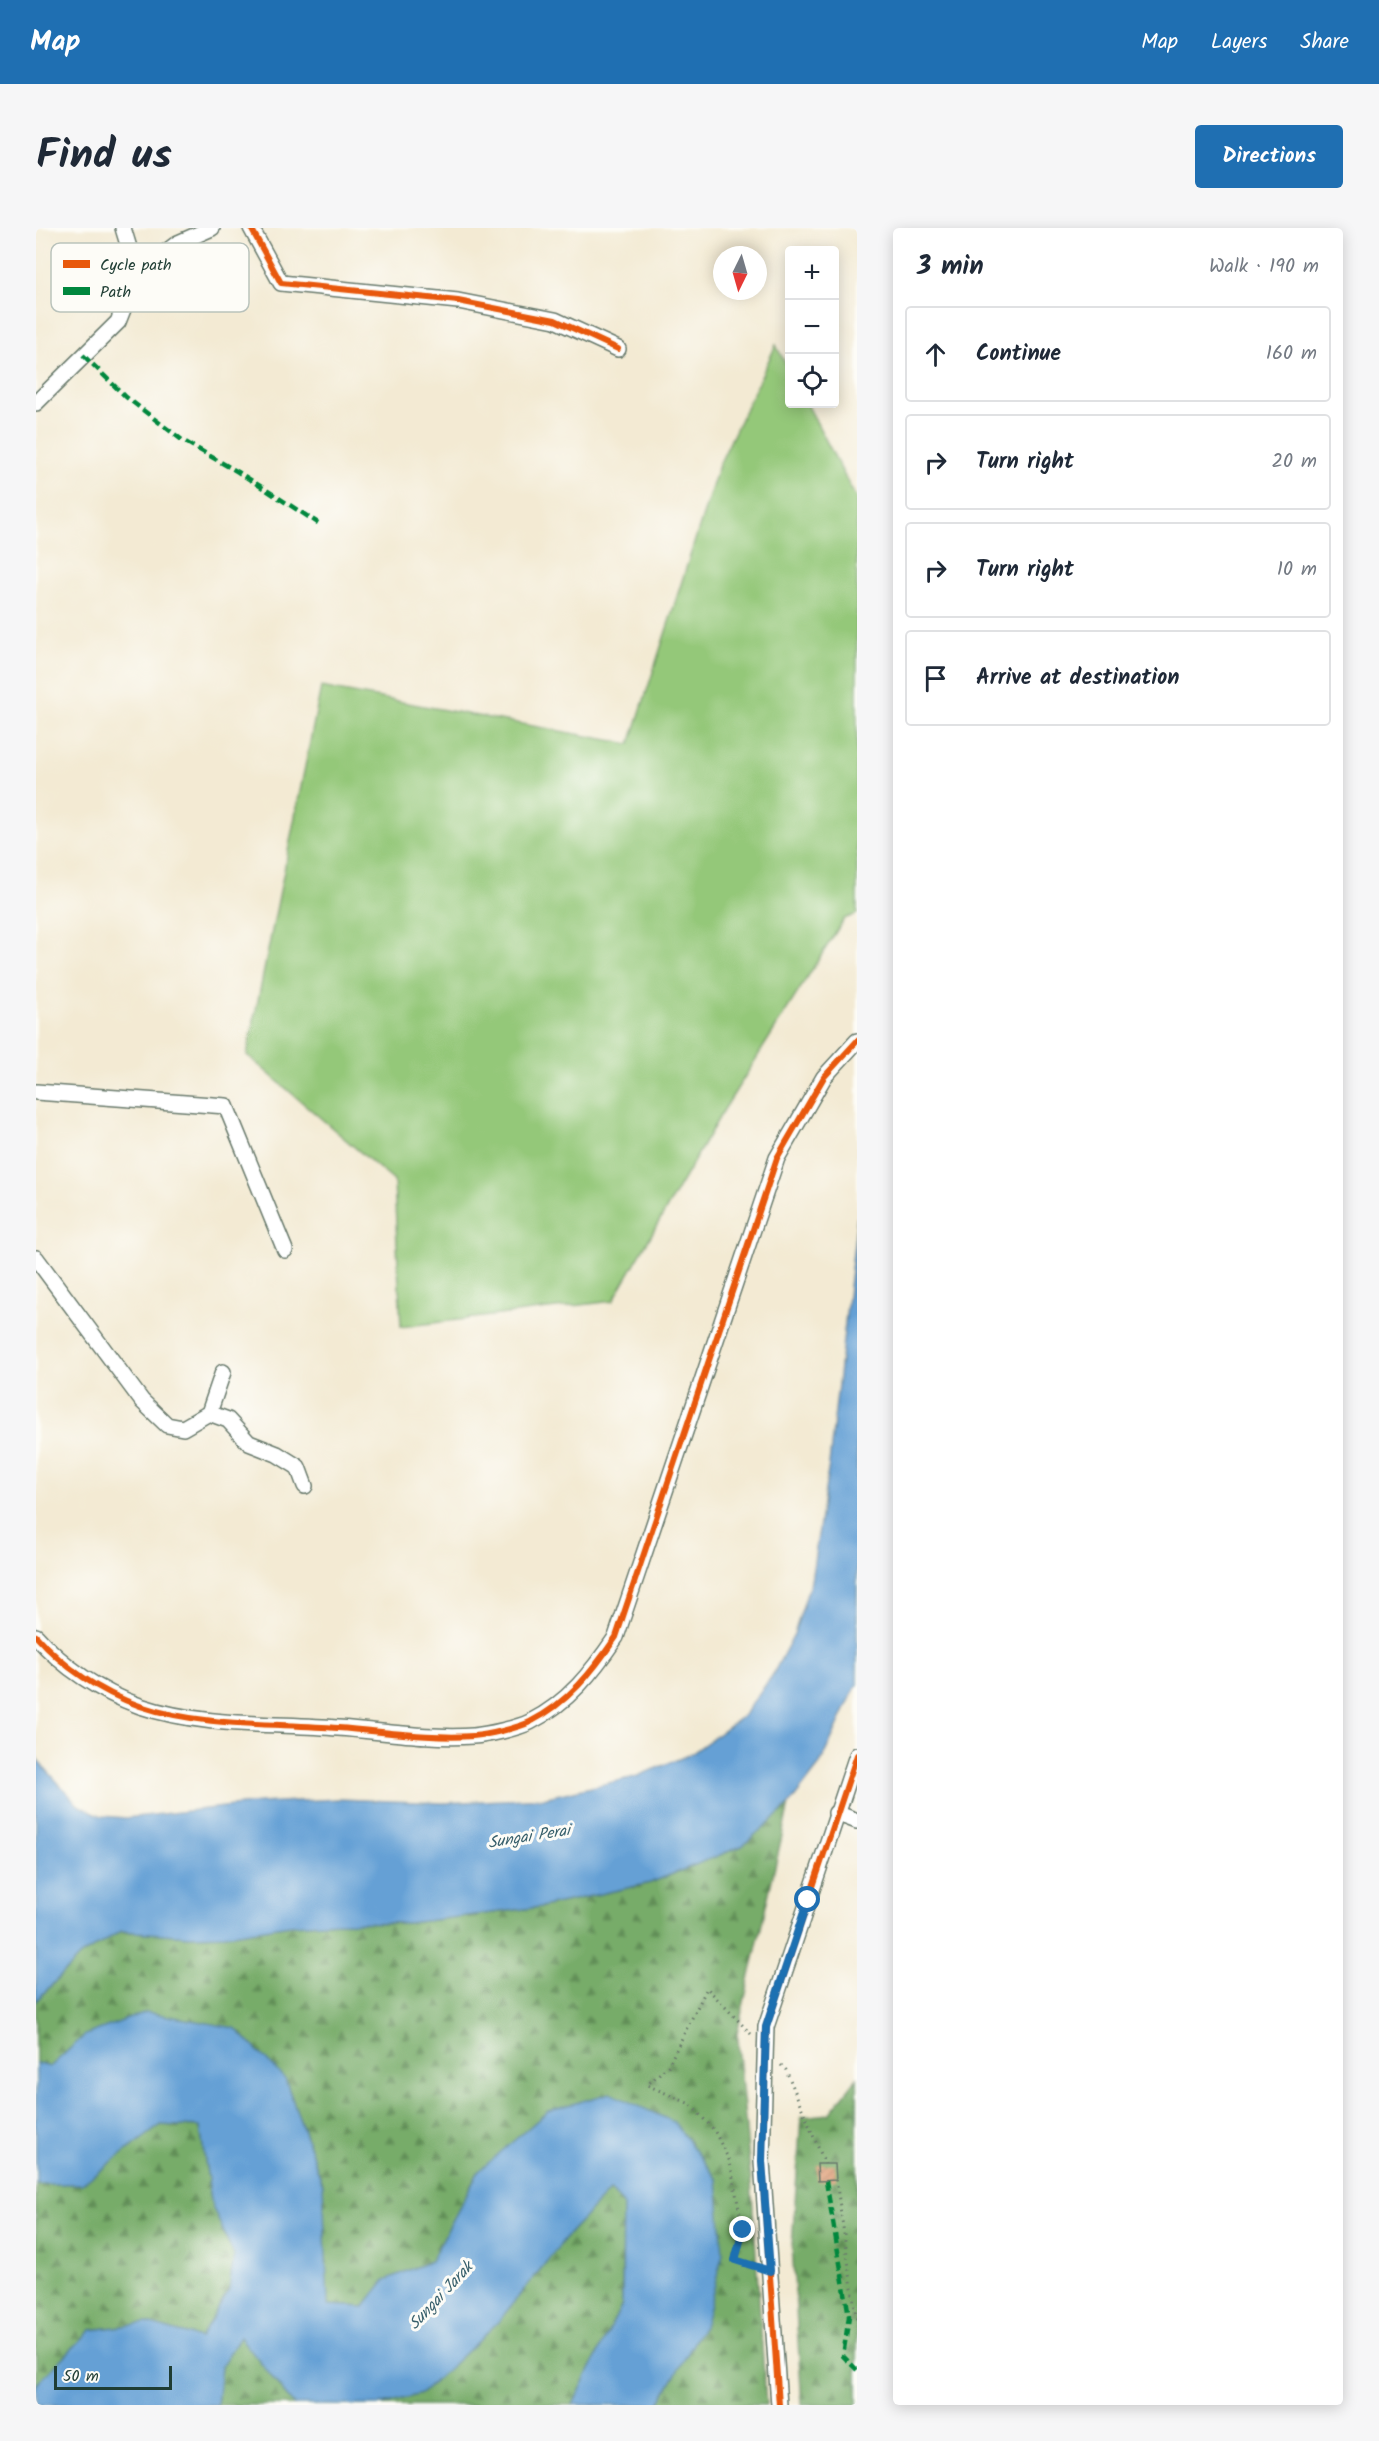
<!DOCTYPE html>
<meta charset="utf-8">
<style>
body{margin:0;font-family:Kalam,sans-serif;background:#f6f6f7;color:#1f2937}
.controls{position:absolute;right:18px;top:18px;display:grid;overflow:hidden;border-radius:6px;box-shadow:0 3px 15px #0003}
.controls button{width:54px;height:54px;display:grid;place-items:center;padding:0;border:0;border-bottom:2px solid #e0e1e3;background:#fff;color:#1f2937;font:30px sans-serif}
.compass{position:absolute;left:677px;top:18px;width:54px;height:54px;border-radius:50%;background:#fff;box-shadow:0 3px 15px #0003;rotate:185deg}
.scale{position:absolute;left:18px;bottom:15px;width:118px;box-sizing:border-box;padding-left:6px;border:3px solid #1f3d34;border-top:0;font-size:16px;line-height:21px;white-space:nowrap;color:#1f3d34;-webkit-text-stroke:4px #fdfcf7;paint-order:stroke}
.stop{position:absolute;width:18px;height:18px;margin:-14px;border:4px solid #1f6fb2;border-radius:50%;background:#fff}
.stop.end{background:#1f6fb2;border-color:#fff;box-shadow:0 2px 6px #0008}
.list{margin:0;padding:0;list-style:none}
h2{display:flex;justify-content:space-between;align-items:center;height:78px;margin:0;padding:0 24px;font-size:26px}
h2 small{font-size:20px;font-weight:400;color:#747a83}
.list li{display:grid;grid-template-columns:39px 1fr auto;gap:18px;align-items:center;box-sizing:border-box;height:96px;margin:0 12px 12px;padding:0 12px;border:2px solid #e0e1e3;border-radius:6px}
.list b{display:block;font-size:22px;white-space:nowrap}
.list em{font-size:20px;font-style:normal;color:#747a83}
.icon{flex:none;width:33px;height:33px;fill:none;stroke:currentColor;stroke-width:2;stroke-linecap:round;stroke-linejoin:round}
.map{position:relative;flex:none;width:821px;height:2177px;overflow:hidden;border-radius:6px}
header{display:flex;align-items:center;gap:36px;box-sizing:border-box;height:84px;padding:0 30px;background:#1f6fb2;color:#fff}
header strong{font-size:28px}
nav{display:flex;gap:33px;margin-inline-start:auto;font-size:21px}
.intro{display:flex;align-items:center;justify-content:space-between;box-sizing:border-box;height:144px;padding:0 36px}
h1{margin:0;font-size:42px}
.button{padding:15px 27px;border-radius:6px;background:#1f6fb2;color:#fff;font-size:21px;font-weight:700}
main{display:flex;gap:36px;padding:0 36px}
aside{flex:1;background:#fff;border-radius:6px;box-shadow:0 3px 15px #0003}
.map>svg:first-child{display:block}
</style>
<header>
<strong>Map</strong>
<nav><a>Map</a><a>Layers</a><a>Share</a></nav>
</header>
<div class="intro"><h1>Find us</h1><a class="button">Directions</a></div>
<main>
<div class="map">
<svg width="821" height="2177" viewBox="0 0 821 2177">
<defs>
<pattern id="forest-firs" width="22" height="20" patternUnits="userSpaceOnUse" patternTransform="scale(1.5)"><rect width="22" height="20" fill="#77ac69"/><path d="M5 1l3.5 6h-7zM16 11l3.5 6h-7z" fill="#618d57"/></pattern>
<pattern id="building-hatch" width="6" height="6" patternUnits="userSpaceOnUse" patternTransform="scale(1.5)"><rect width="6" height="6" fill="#df9c74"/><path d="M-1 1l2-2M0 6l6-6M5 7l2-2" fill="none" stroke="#b48060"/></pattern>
</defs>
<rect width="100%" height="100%" fill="#fdfcf7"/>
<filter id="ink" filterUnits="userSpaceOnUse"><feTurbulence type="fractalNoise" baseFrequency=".0167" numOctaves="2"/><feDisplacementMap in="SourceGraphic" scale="12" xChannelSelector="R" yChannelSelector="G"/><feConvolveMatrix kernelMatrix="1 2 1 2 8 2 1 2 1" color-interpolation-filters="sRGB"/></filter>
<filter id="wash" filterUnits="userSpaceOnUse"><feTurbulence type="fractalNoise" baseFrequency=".008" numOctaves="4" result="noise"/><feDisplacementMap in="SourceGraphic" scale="24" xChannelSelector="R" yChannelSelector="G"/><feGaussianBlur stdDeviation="1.35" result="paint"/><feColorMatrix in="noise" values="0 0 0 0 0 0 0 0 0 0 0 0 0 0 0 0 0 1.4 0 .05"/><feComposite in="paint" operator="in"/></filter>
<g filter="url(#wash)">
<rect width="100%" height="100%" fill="#f3ead3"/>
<polygon fill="#94c879" stroke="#5a8256" stroke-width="1.5" points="740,117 753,143 754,176 771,176 821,272 821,686 808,691 684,888 577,1073 365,1099 358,953 211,827 285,459 594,516 683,237"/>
<g fill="url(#forest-firs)" stroke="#4b744e" stroke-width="1.5">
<polygon points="753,1577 701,1805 716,1965 730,2177 622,2177 669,2095 681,1951 443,1943 395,2033 349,2052 328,2079 291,2077 287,1956 249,1851 49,1807 14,1839 0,1835 0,1773 44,1728 85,1703 154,1708 189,1707 254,1697 303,1694 372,1695 505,1679 614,1655 706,1618"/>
<polygon points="821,1850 821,2177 766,2177 756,2017 765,1889 793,1886"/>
<polygon points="125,1897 164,1899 176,1978 198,2027 193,2062 164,2110 112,2095 55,2102 0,2157 0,1956 46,1955"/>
<polygon points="574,1962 587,1976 586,2076 537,2177 344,2177 385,2166 462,2094 535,2003"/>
<polygon points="204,2108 258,2177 181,2177 185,2138"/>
</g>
<g fill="#65a0d5" stroke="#426e84" stroke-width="1.5">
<polygon points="821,989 821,1456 783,1538 753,1577 706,1618 614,1655 505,1679 372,1695 303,1694 254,1697 189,1707 154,1708 85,1703 44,1728 0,1773 0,1530 42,1577 66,1588 90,1590 223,1575 302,1571 408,1575 507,1570 599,1549 655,1526 707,1488 736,1448 758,1406 775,1353 793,1236"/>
<polygon points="110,1784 199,1800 249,1851 287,1957 292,2077 328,2079 349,2052 395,2033 443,1943 512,1883 574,1865 638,1894 681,1951 687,2025 669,2095 622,2177 537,2177 586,2076 587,1976 574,1962 535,2003 462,2094 385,2166 344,2177 258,2177 204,2109 185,2138 181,2177 0,2177 0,2157 55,2102 112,2095 164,2110 193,2062 198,2027 176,1978 164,1899 125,1897 46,1956 0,1956 0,1835 14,1839 49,1807"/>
</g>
<g id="blocks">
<polygon fill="url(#building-hatch)" points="781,1936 799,1936 800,1952 782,1953"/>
</g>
</g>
<g filter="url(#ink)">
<use href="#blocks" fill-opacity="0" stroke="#697a6c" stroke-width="1.5"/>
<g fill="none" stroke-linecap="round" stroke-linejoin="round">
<defs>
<g id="minor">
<polyline points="87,0 101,46"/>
<polyline points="215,0 245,55 422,73 519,92 582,121"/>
<polyline points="0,175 82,94 101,46 142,15 176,0"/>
<polyline points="0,864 190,878 249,1022"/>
<polyline points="0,1030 106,1173 131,1197 147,1200 173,1185 187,1144"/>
<polyline points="173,1185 192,1192 213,1215 241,1226 262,1239 269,1258"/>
<path d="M0,1408C27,1439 64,1464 104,1478C166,1499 237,1495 302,1500C346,1503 392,1511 437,1508C451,1507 482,1500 494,1494C532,1475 557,1443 580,1409L741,930L788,849L821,813"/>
<polyline points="800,1585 821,1593"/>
<polyline points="743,2177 726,1933 730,1799 821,1527"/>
</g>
</defs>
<use href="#minor" stroke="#697a6c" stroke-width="18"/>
<g stroke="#697a6c" stroke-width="3" stroke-dasharray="1.5 4.5" stroke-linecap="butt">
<polyline points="715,1806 671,1760 632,1838 611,1857 654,1876 678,1902 694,1934 707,2002 699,2032 719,2038"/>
<polyline points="745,1837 750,1842 789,1936"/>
<polyline points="800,1952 821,2093"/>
</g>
<use href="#minor" stroke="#fff" stroke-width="15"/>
<g stroke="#00873e" stroke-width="4.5" stroke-dasharray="9 4.5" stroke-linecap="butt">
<polyline points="47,127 90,169 146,212 202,244 282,295"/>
<polyline points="790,1953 813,2088 807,2128 821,2142"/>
</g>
<defs>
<g id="cycleway">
<polyline points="215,0 245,55 422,73 519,92 582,121"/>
<path d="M0,1408C27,1439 64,1464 104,1478C166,1499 237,1495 302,1500C346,1503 392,1511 437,1508C451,1507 482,1500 494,1494C532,1475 557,1443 580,1409L741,930L788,849L821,813"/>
<polyline points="743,2177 726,1933 730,1799 821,1527"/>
</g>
</defs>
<use href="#cycleway" stroke="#fdfcf7" stroke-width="10"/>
<use href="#cycleway" stroke="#e8590c" stroke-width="6"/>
</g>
</g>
<g fill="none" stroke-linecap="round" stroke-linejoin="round" filter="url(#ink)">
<polyline stroke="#1f6fb2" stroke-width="8" points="707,2002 699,2032 734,2043 726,1933 730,1799 772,1672"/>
</g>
<g text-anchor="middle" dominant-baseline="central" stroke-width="6" stroke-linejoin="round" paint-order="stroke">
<g font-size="16" font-style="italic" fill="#38606c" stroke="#fdfcf7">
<text transform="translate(493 1609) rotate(-9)">Sungai Perai</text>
<text transform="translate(405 2068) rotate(-47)">Sungai Jarak</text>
</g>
</g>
<rect x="15" y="15" width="198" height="69" rx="9" fill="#fdfcf7" stroke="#bac3bc" stroke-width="1.5"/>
<rect x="27" y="32" width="27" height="8" fill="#e8590c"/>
<rect x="27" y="59" width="27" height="8" fill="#00873e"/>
<g font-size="16" fill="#1f3d34">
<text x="64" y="42">Cycle path</text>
<text x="64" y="69">Path</text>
</g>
</svg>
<div class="controls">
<button>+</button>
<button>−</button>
<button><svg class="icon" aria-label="locate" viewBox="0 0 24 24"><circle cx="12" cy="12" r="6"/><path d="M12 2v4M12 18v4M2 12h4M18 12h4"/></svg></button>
</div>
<svg class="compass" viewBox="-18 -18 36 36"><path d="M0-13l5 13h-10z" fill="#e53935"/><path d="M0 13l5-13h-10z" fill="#747a83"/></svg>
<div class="scale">50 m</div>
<div class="stop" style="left:772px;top:1672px"></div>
<div class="stop end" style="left:707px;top:2002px"></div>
</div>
<aside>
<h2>3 min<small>Walk · 190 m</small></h2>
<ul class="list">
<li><svg class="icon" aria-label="ahead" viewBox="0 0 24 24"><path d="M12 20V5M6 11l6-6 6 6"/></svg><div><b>Continue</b></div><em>160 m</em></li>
<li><svg class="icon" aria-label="right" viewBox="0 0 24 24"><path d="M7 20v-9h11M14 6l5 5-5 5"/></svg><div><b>Turn right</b></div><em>20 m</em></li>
<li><svg class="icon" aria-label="right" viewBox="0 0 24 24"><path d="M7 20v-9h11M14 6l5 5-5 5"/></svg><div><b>Turn right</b></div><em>10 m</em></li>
<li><svg class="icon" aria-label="arrive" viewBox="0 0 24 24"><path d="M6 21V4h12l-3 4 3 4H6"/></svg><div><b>Arrive at destination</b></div></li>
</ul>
</aside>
</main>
